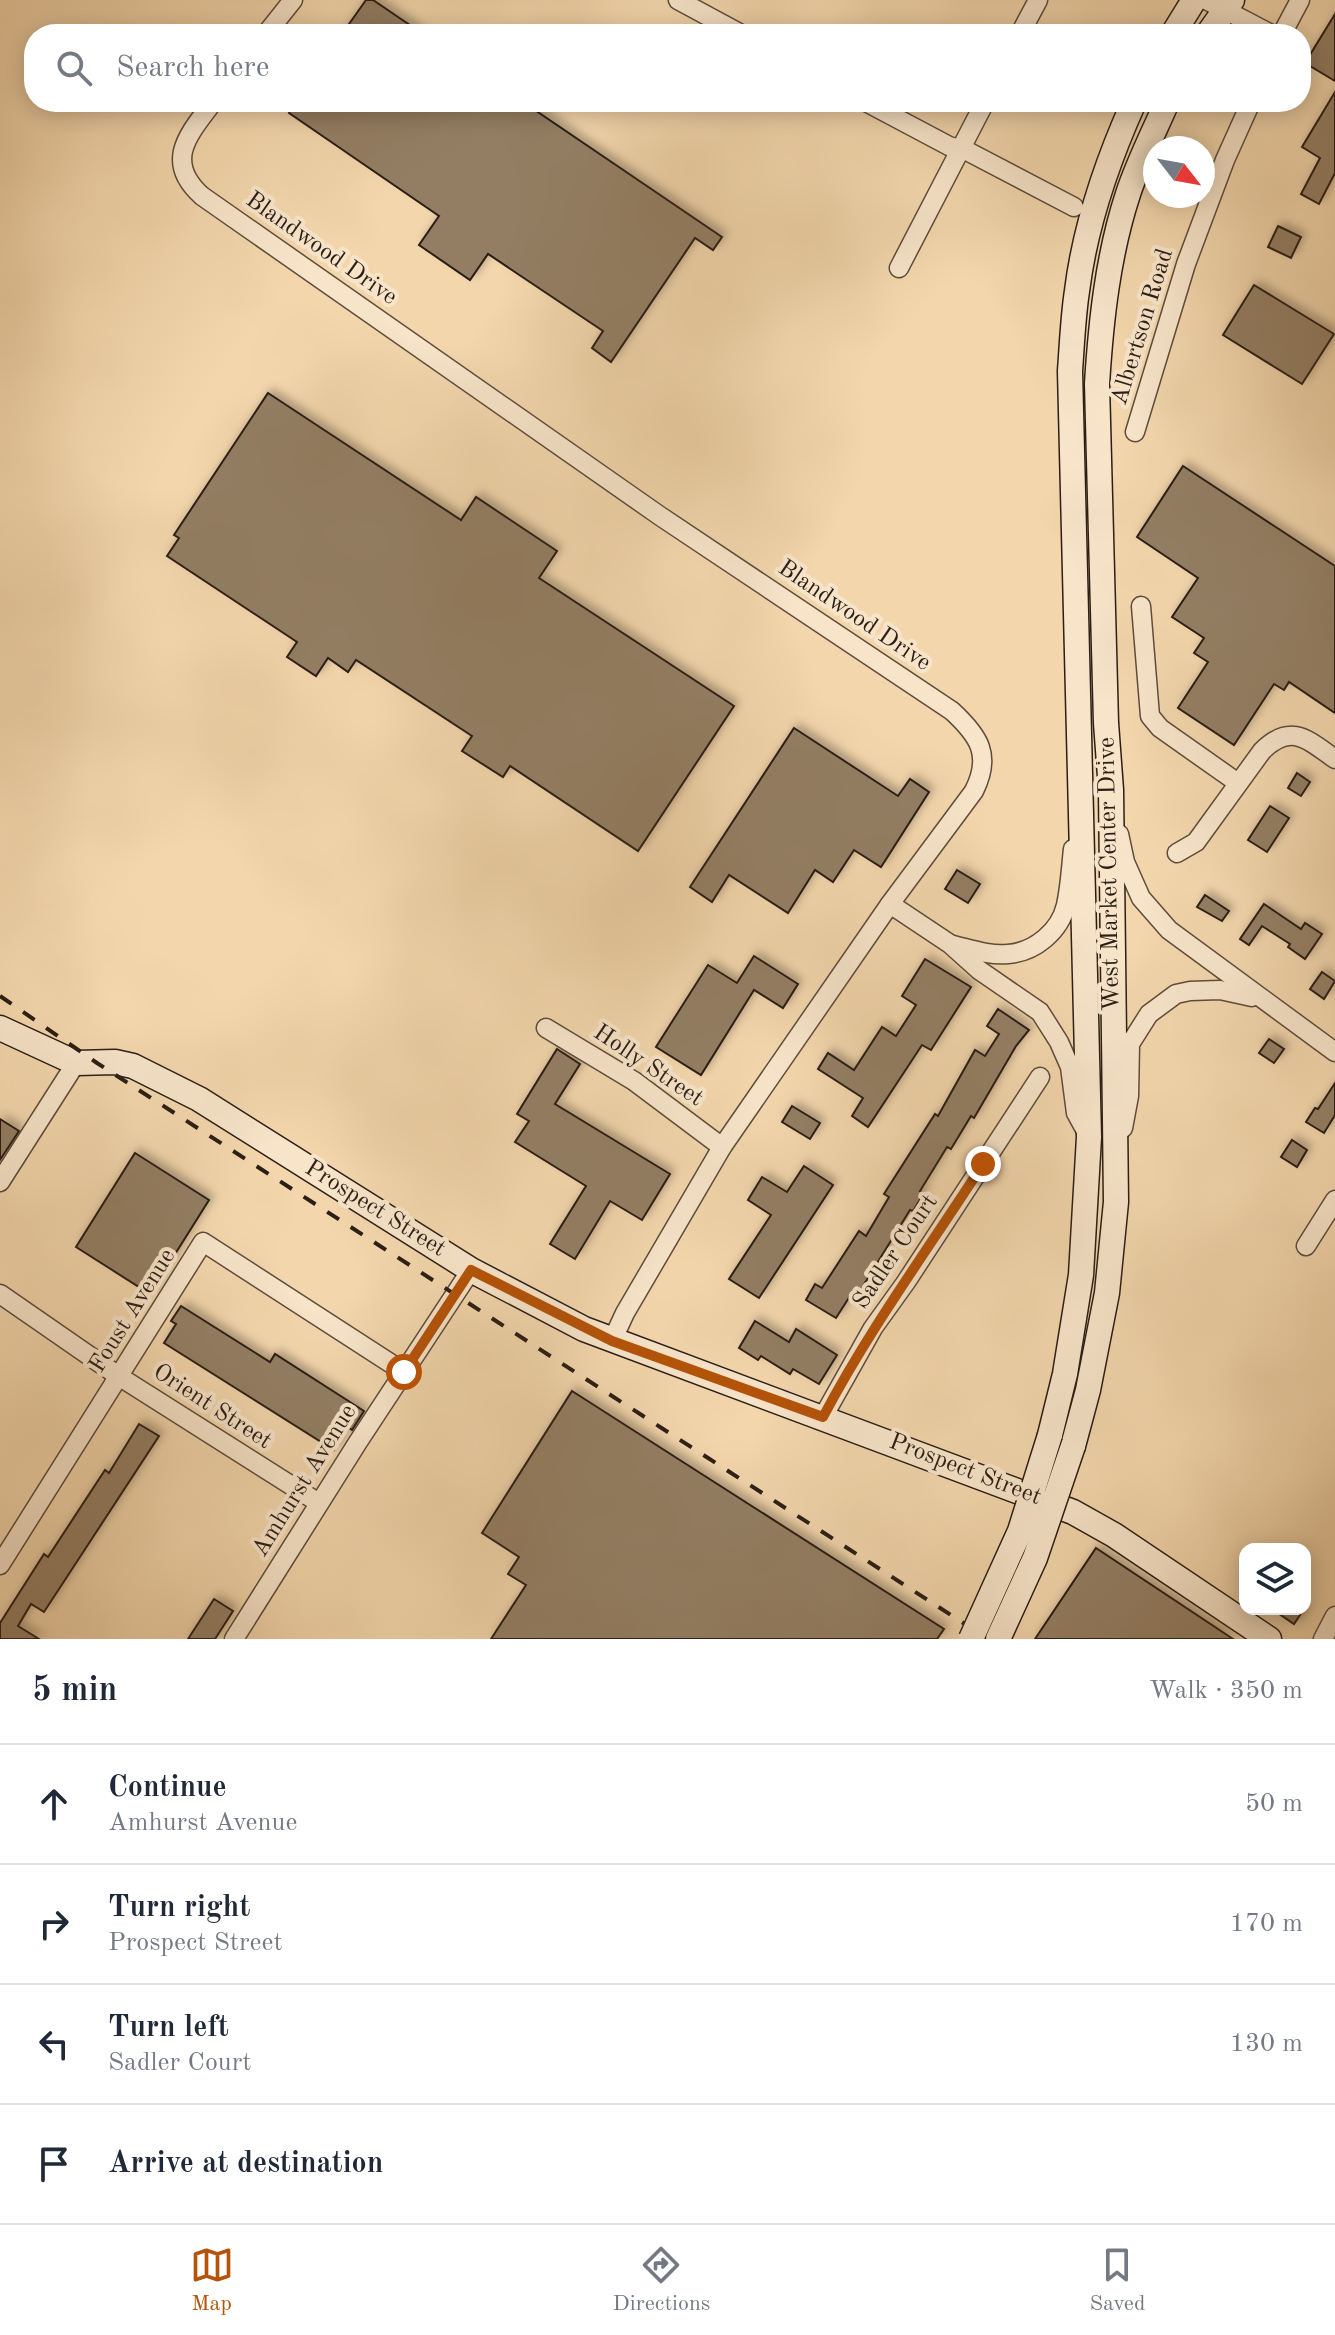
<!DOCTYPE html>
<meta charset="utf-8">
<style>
body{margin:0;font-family:"Old Standard TT",serif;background:#f2f2f3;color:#1f2937}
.controls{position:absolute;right:24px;bottom:24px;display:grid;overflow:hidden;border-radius:16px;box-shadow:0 4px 20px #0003}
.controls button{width:72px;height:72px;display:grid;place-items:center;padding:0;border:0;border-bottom:2px solid #e0e1e3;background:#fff;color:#1f2937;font:40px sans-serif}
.compass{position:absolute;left:1143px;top:136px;width:72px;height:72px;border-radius:50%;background:#fff;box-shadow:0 4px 20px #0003;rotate:121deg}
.stop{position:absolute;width:24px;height:24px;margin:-18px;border:6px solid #b45309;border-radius:50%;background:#fff}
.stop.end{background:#b45309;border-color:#fff;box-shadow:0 2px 8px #0008}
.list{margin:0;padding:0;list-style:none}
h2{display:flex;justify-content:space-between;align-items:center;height:104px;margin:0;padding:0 32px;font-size:34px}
h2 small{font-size:26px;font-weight:400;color:#747a83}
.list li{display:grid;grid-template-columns:52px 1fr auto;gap:24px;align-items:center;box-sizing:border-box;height:120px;padding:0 32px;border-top:2px solid #e0e1e3}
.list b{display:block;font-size:30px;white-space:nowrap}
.list p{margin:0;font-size:26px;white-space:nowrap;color:#747a83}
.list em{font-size:26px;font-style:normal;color:#747a83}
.icon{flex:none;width:44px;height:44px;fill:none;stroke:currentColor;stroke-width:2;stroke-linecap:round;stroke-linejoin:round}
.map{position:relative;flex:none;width:1335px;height:1639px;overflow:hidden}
.search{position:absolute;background:#fff;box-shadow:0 4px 20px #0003;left:24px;right:24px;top:24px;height:88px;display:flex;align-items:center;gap:20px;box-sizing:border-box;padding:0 28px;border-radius:32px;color:#747a83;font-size:30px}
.sheet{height:584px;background:#fff}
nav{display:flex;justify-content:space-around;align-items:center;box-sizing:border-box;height:112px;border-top:2px solid #e0e1e3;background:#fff;font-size:22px;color:#747a83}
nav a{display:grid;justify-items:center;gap:4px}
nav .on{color:#b45309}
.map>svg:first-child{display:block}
</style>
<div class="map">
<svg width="1335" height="1639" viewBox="0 0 1335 1639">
<defs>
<filter id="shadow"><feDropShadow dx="4.5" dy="-4.5" stdDeviation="4" flood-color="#0004"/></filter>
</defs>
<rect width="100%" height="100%" fill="#f3d6ac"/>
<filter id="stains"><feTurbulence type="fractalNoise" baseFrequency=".0025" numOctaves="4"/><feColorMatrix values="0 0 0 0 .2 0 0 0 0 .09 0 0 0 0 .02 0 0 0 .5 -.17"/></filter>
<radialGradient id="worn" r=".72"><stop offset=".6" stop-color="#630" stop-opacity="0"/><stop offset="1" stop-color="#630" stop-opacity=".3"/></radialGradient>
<g fill="#937e64" stroke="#2a1e16" stroke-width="2" filter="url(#shadow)">
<polygon points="366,0 373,0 423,34 342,34"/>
<polygon points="1335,14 1335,81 1305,63"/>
<polygon points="1335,92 1335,173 1319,204 1301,194 1320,158 1302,147"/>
<polygon points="296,102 523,102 722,237 713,250 695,238 611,362 592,348 603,331 488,254 470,280 419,245 439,216 289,113"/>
<polygon points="1278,226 1301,237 1291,258 1268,247"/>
<polygon points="1254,285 1334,334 1302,384 1223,335"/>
<polygon points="268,393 461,520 476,497 557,551 539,578 734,706 638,851 510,766 503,777 462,751 472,736 356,660 348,672 328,658 316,676 287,657 297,642 167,556 179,538 174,535"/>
<polygon points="1183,466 1335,566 1335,713 1289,682 1284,690 1274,684 1234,745 1178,708 1208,662 1194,653 1204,638 1172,617 1198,578 1137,537"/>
<polygon points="794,728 898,796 910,779 929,792 881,867 854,850 833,882 815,870 788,913 729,875 712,902 690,887"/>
<polygon points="1297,773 1310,782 1301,796 1288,788"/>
<polygon points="1270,806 1289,818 1267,852 1248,840"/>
<polygon points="957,870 980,884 968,903 945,889"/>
<polygon points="1205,895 1229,911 1222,921 1197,907"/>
<polygon points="1264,904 1301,929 1305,923 1322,934 1305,959 1288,947 1290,944 1262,926 1249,945 1240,939"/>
<polygon points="754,956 798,984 783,1008 754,990 701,1075 656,1047 708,965 737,983"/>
<polygon points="925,959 971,987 931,1050 922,1045 868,1127 852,1116 863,1098 818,1069 828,1053 854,1070 882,1027 896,1036 916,1005 902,996"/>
<polygon points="1322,972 1335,981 1324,999 1310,989"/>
<polygon points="998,1009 1029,1030 1016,1046 974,1118 971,1116 951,1149 947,1147 920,1191 924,1193 913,1211 910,1210 855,1299 850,1296 836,1318 806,1300 815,1284 822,1288 859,1231 866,1236 889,1197 884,1194 935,1114 938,1116 975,1050 985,1056 999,1034 987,1026"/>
<polygon points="1269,1039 1284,1049 1274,1063 1259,1053"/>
<polygon points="557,1049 580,1064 555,1104 670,1174 642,1220 610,1201 575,1259 550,1244 586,1186 515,1142 529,1121 517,1114"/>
<polygon points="1335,1083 1335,1115 1324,1133 1306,1122 1315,1108 1318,1109"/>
<polygon points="792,1106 820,1123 810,1139 782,1122"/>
<polygon points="0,1119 19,1131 0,1160"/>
<polygon points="1292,1140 1307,1150 1297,1167 1281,1157"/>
<polygon points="135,1153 209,1200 150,1294 76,1247"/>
<polygon points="804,1166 833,1185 759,1298 729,1279 771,1215 748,1200 762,1177 787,1192"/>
<polygon points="181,1306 270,1362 275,1354 364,1411 352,1430 348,1427 334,1450 164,1343 176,1324 171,1321"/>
<polygon points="755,1321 789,1342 796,1329 837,1355 819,1384 793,1369 790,1374 761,1356 758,1360 739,1348"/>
<polygon points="572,1391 944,1629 937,1639 491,1639 526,1585 508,1574 519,1557 482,1533"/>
<polygon points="139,1424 159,1436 44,1612 31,1604 18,1626 39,1639 0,1639 0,1623 44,1554 48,1557 105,1470 109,1473"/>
<polygon points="1096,1548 1233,1639 1035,1639"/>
<polygon points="214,1599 233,1611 215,1639 188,1639"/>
<polygon points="1272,1609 1304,1609 1294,1624"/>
</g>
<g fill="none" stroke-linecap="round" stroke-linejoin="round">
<defs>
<g id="street">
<polyline points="678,0 741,34"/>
<polyline points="1206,0 1271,34"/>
<polyline points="266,34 293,0"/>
<polyline points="1020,34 1038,0"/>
<polyline points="1282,34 1300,0"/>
<path d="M213,102C189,134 163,161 202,196L660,516L952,711C979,736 992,755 974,791L890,904L722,1147L625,1313L612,1341"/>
<polyline points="866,102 949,146 967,151 1074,207"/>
<polyline points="899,268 985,102"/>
<polyline points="1135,432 1186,264 1225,160 1251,102"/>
<polyline points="1141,606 1150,716 1160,728 1238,783"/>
<polyline points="1119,834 1125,862 1141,898 1169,930 1335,1052"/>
<path d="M1177,853L1196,842L1262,751C1291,722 1308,740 1335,759"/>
<polyline points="890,904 950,944 979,970 1040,1012 1059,1042 1070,1067 1076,1113 1087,1133"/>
<path d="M953,945C970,949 990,956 1008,954C1035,952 1060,931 1066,905C1070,887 1071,867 1073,849"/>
<polyline points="546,1028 634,1081 722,1147"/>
<polyline points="1123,1128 1129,1096 1130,1044 1149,1014 1176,994 1190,991 1220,990 1252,997"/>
<polyline points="0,1182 76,1063"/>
<polyline points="1306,1246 1335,1200"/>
<polyline points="0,1294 120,1377 319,1503"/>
<polyline points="823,1417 873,1328 906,1282 1040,1077"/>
<polyline points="0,1565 203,1242 404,1372"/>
<polyline points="234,1639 358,1442 471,1270"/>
<polyline points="1323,1639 1335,1616"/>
</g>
<g id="secondary">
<polyline points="1173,34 1194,0"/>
<polyline points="1208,34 1232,0"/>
<polyline points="0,1028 76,1063 115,1062 133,1066 199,1099 471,1270 584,1329 1073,1512 1114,1535 1269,1639"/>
<path d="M1050,1435L1065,1374L1081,1275L1089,1137L1070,371C1072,344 1073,317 1077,291C1085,226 1107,162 1134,102"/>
<path d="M1073,1446L1088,1390L1107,1293L1116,1202L1111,790L1106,723L1097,384C1101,320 1108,255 1128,194C1138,163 1154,132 1167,102"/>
</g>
</defs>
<use href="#street" stroke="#5c4c3c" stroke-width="21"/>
<use href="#secondary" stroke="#2a1e16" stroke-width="27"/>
<use href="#street" stroke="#f7e4c9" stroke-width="18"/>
<use href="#secondary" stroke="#f7e4c9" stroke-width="24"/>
<polyline stroke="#2a1e16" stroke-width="4" stroke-dasharray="14 14" stroke-linecap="butt" points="0,996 97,1063 988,1639"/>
<defs>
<g id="secondary-bridge">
<polyline points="971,1639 1020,1531 1050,1435"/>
<polyline points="998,1639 1035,1558 1073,1446"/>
</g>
</defs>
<use href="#secondary-bridge" stroke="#2a1e16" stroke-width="27" stroke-linecap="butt"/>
<use href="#secondary-bridge" stroke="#f7e4c9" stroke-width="24"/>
</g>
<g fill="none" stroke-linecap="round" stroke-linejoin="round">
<path stroke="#b45309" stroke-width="10" d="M404,1372L471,1270L612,1341L823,1417C870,1328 929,1248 983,1164"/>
</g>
<g text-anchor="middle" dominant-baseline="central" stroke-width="8" stroke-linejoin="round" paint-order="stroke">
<g font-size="24" fill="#2a1e16" stroke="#f7e4c9">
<text transform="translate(321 249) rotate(35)">Blandwood Drive</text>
<text transform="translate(1143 327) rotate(-73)">Albertson Road</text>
<text transform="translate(854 616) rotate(34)">Blandwood Drive</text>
<text transform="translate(1110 874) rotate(-91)">West Market Center Drive</text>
<text transform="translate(648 1066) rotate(34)">Holly Street</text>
<text transform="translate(375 1209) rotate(32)">Prospect Street</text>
<text transform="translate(896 1252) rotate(-56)">Sadler Court</text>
<text transform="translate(133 1311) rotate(-58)">Foust Avenue</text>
<text transform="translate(212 1407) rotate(33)">Orient Street</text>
<text transform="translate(965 1470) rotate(21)">Prospect Street</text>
<text transform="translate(305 1481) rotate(-58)">Amhurst Avenue</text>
</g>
</g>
<rect width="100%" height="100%" filter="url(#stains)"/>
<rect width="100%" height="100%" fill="url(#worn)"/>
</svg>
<div class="controls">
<button><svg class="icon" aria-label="layers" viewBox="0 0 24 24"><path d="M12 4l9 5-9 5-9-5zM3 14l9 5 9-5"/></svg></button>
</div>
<svg class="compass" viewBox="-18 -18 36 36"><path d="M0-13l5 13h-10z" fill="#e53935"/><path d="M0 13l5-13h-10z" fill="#747a83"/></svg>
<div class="stop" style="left:404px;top:1372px"></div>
<div class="stop end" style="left:983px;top:1164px"></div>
<div class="search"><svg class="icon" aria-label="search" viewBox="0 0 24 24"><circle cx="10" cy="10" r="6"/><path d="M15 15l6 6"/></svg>Search here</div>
</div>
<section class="sheet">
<h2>5 min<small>Walk · 350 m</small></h2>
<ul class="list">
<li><svg class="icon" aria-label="ahead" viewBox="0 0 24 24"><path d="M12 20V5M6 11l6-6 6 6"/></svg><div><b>Continue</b><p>Amhurst Avenue</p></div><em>50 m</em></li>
<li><svg class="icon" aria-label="right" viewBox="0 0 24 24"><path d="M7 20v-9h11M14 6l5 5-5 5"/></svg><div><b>Turn right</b><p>Prospect Street</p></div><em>170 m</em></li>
<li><svg class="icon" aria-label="left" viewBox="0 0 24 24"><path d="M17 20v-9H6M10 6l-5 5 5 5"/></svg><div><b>Turn left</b><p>Sadler Court</p></div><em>130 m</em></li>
<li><svg class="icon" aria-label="arrive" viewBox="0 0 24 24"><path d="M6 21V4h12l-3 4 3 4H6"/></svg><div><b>Arrive at destination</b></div></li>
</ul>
</section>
<nav>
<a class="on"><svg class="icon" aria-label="map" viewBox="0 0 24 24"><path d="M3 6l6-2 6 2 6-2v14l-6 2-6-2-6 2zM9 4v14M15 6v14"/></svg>Map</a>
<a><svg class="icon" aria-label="directions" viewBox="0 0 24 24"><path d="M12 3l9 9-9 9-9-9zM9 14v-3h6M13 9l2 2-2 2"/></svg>Directions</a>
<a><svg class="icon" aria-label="saved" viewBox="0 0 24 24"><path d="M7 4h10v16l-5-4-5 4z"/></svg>Saved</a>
</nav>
